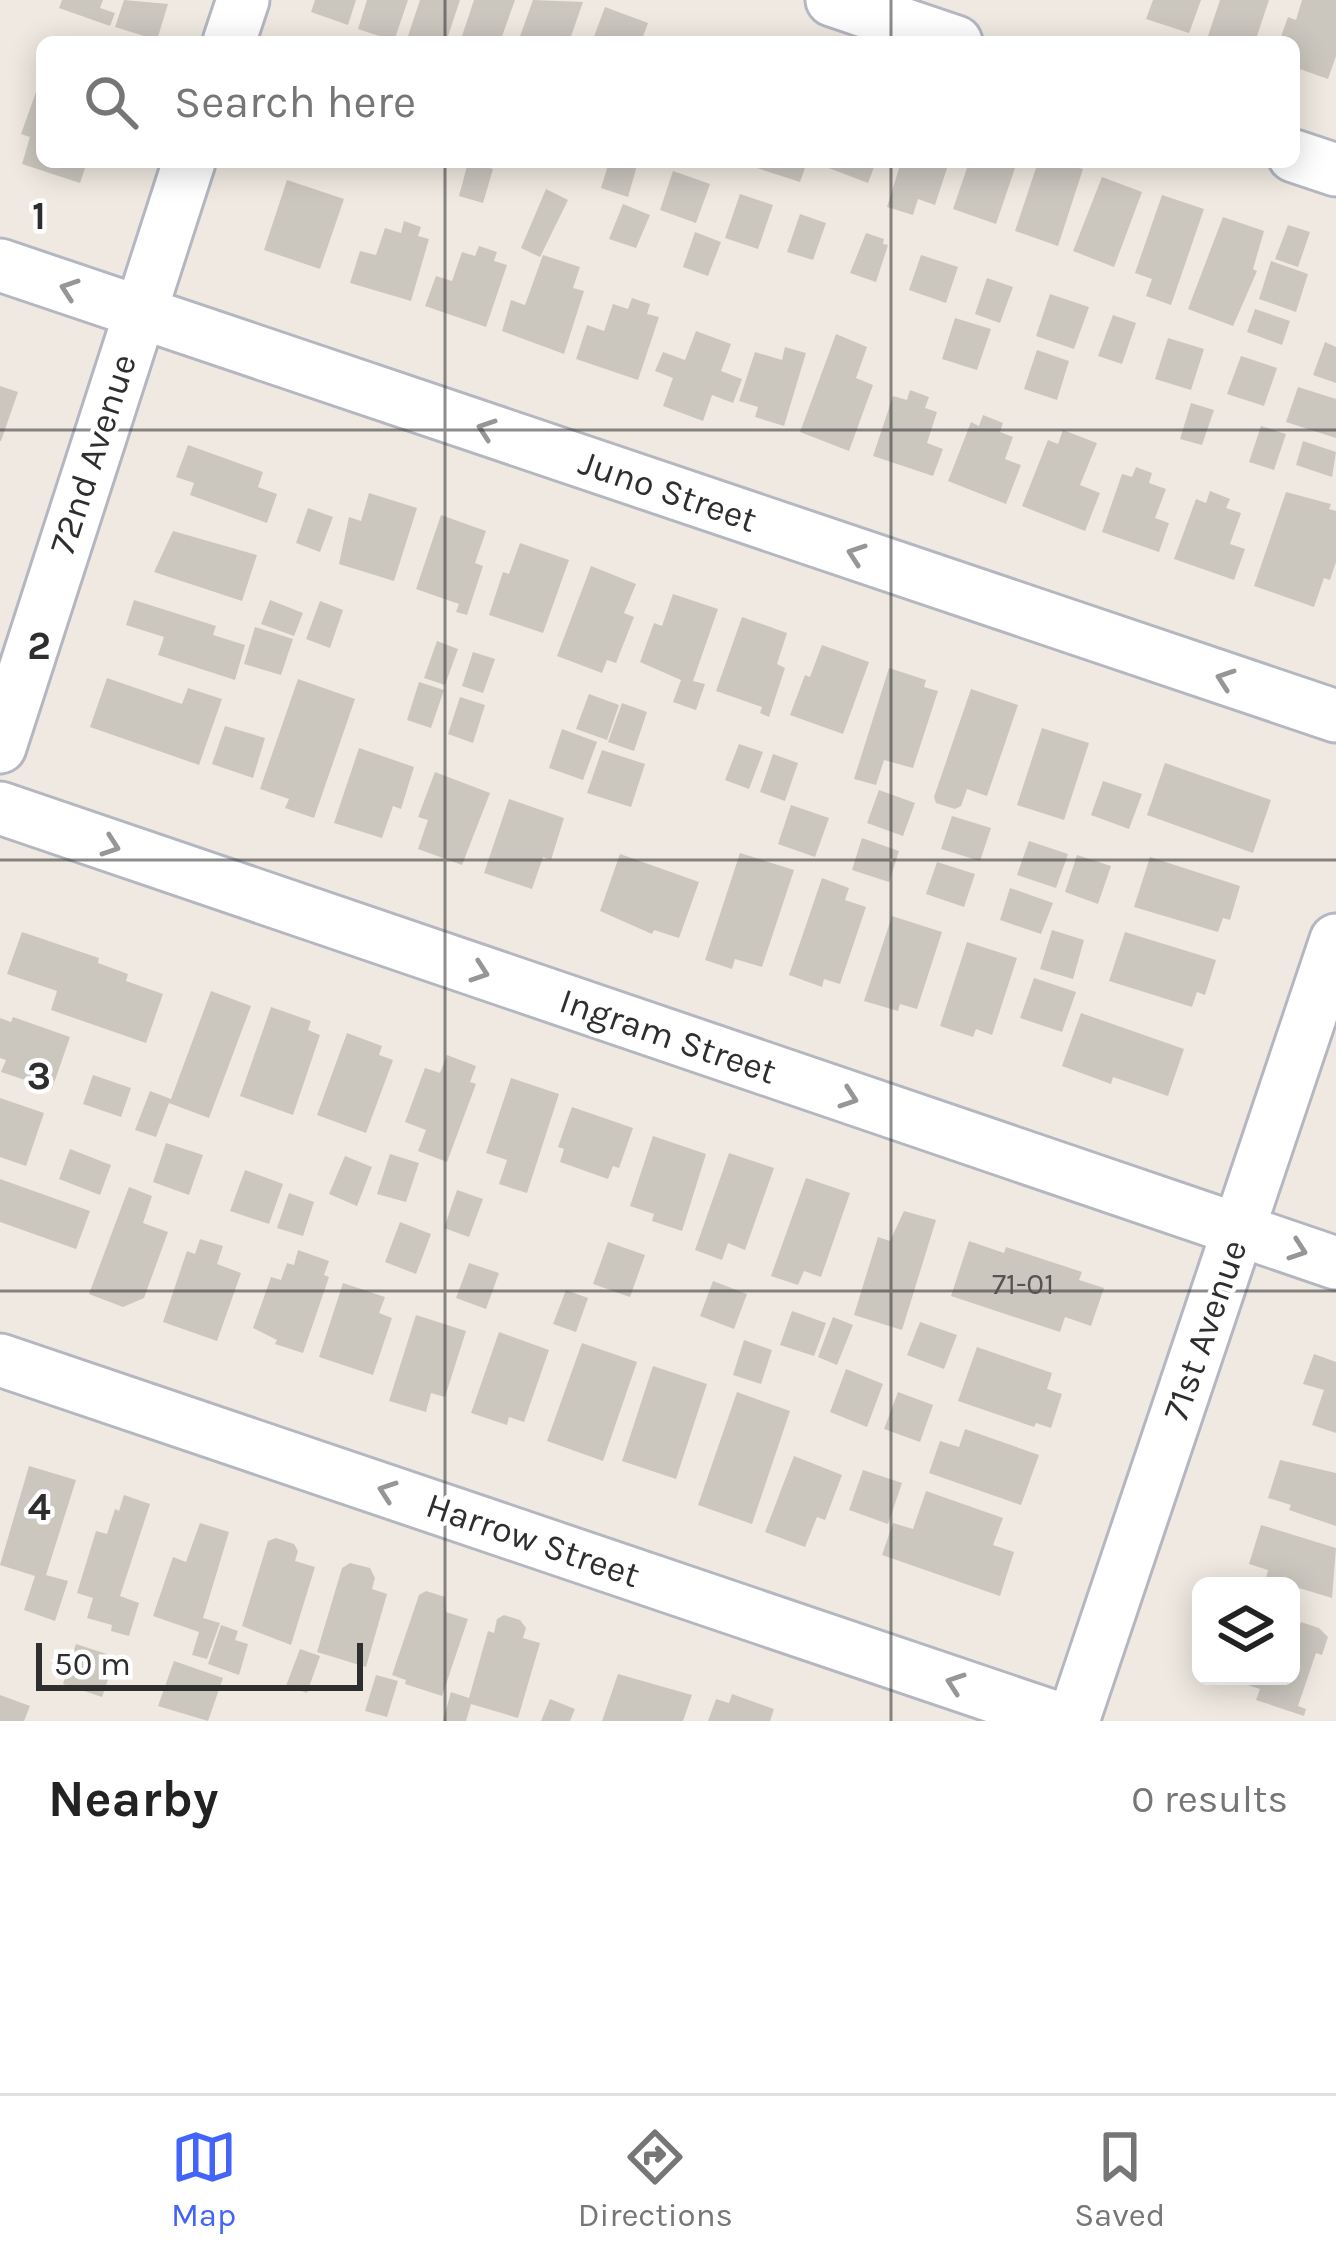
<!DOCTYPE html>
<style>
body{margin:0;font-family:Karla,sans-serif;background:#f2f2f2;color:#222}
.controls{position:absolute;right:36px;bottom:36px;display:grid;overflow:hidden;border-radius:18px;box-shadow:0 6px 30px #0003}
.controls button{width:108px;height:108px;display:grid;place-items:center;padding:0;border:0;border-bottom:3px solid #e0e0e0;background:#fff;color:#222;font:60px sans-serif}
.scale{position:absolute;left:36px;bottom:30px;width:327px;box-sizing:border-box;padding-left:12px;border:6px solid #2e2e2e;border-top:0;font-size:33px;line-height:42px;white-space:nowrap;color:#2e2e2e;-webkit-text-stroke:9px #fff;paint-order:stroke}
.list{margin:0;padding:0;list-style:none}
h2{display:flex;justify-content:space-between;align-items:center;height:156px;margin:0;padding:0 48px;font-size:51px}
h2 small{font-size:39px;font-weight:400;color:#767676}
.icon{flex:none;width:66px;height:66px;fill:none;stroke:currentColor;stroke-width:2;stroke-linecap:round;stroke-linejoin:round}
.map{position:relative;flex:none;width:1336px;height:1721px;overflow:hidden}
.search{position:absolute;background:#fff;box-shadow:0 6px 30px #0003;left:36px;right:36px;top:36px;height:132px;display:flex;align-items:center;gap:30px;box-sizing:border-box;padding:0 42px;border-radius:18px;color:#767676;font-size:45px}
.sheet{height:372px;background:#fff}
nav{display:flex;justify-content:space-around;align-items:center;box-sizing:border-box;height:168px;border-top:3px solid #e0e0e0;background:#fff;font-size:33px;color:#767676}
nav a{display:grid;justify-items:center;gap:6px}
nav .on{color:#4264fb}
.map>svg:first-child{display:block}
</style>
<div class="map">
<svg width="1336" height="1721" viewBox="0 0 1336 1721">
<rect width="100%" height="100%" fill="#efe9e1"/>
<g fill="#cbc7bf">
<polygon points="62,0 103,0 100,8 115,13 110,26 59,8"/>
<polygon points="124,0 168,4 157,40 115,27"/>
<polygon points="315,0 356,0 348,25 311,12"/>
<polygon points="367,0 408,0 394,41 358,29"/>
<polygon points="420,0 460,0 446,42 406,42"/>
<polygon points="474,0 515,0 500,42 460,42"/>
<polygon points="533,0 583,2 569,42 518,42"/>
<polygon points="1153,0 1201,0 1189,33 1146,19"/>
<polygon points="1220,0 1269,0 1255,42 1207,39"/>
<polygon points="1302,0 1336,0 1336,56 1328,79 1294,67 1294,42 1279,42 1288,17 1296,20"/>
<polygon points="605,7 648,23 641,42 592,42"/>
<polygon points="40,81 42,162 87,162 80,183 22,164 30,137 21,134"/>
<polygon points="468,162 493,169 483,203 459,196"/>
<polygon points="609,162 638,162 628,197 601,188"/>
<polygon points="759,162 807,162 800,182 757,168"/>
<polygon points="828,162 876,162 868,183 826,167"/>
<polygon points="901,162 949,162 935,205 918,199 913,215 887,207"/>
<polygon points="969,162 1017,162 996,224 953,209"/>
<polygon points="1038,162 1061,162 1083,169 1058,246 1015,231"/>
<polygon points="673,171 710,184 696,223 660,210"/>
<polygon points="1102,177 1142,192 1114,267 1073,251"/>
<polygon points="287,180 344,199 320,269 264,250"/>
<polygon points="546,189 568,200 540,257 521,248"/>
<polygon points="740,194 773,205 758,249 725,238"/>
<polygon points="1162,195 1204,209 1171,305 1146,296 1152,279 1135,273"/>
<polygon points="623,204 650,215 636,248 609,239"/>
<polygon points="800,214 826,223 813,260 787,252"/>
<polygon points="1223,217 1264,231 1253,269 1257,271 1233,326 1188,309"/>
<polygon points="404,221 421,227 418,236 429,239 411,301 350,283 360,251 376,255 385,228 401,233"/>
<polygon points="1288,225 1310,232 1298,267 1275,259"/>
<polygon points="695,232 721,242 708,276 683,267"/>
<polygon points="866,233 884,239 883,244 888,245 876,282 850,273"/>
<polygon points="479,246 497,252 494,261 507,265 486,327 425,306 436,276 452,281 462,252 475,256"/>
<polygon points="543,255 580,267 573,288 584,291 564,354 502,331 511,300 525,305"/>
<polygon points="921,255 958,267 946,303 909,290"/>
<polygon points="1271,261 1308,274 1296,312 1259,299"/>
<polygon points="987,278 1013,287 1000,323 975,314"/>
<polygon points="1050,294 1089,307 1074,349 1036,336"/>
<polygon points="632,298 650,304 647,314 659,317 638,380 576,359 587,325 604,331 613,304 628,309"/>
<polygon points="1255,309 1290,321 1282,345 1247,332"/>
<polygon points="1113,315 1136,323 1122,364 1098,356"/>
<polygon points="955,318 991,329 977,370 942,359"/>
<polygon points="696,331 731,344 721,371 742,379 733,403 712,395 703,421 663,406 673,378 655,371 663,352 685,360"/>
<polygon points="836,334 867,347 856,378 873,385 849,451 800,432"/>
<polygon points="1168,338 1204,349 1191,390 1155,379"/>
<polygon points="1325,342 1336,347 1336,383 1313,375"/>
<polygon points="785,347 806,353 784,426 755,417 758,407 739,401 755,352 782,360"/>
<polygon points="1037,350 1069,361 1057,400 1024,389"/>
<polygon points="1241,356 1277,368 1264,406 1227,394"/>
<polygon points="0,386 18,392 1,441 0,441"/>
<polygon points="1298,387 1336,399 1336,438 1286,422"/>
<polygon points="910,390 929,397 925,408 937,412 927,443 943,449 933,476 873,456 893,396 907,400"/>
<polygon points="1191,403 1214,410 1202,445 1180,439"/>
<polygon points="983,415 1003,423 1000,432 1013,437 1005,459 1021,465 1006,504 948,481 971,422 979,426"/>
<polygon points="1261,426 1286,434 1274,470 1249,462"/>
<polygon points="1063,430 1097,443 1080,485 1100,493 1085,531 1022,506 1048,440 1058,444"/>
<polygon points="1303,441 1336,452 1332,477 1296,465"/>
<polygon points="188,445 263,472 258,487 277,494 267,523 190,495 194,483 176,477"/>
<polygon points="1136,467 1152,473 1149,483 1166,489 1155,518 1169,523 1159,552 1102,532 1122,474 1132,477"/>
<polygon points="1210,491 1230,499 1226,508 1241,513 1230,544 1245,549 1234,580 1174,559 1196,499 1206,503"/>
<polygon points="1286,492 1331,504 1329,509 1336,511 1336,562 1330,580 1324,578 1314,607 1254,586"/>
<polygon points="369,493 417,508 394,581 339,564 349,517 361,521"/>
<polygon points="308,508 333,517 320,552 296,543"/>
<polygon points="441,515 486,531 475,563 483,566 467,615 456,612 459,604 416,589"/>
<polygon points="173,531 257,555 242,601 154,572"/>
<polygon points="520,543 569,560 543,633 489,615 503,572 509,574"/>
<polygon points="591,566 636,584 624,613 634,617 616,663 607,660 602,673 557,656"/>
<polygon points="673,594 718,609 693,681 705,684 696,710 673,702 681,680 640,662 654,623 662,626"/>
<polygon points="134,600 216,626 213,635 245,645 235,680 158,655 164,637 126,625"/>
<polygon points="270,600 303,613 294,636 261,624"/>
<polygon points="320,601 343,610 330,648 306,639"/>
<polygon points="742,617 787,633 777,664 785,668 769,717 760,713 762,707 716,691"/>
<polygon points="255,627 293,639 281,675 244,664"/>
<polygon points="437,641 458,649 445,685 424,678"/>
<polygon points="822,645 869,662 843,734 790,715 805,675 810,677"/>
<polygon points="473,652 495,659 483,693 462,686"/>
<polygon points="889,668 926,680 924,687 938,691 913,768 884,760 876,785 854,779"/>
<polygon points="107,678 182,704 188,688 222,699 199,765 90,727"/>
<polygon points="298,679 355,699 314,818 285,808 289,799 260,789"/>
<polygon points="419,682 444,690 431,728 407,720"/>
<polygon points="971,689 1018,705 987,796 967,789 961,806 955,809 936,803 934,797"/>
<polygon points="589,694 619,705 607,740 576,729"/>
<polygon points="460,697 485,705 473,743 448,734"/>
<polygon points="622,703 647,712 634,751 608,742"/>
<polygon points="225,726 265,738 253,778 212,764"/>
<polygon points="1042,728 1089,743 1064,820 1017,805"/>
<polygon points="562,729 597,742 583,780 549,768"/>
<polygon points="739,744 763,752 749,789 725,780"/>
<polygon points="359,748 414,767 401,809 393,806 382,838 334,823"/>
<polygon points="602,750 645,764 631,807 587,793"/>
<polygon points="773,754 798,763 785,801 760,792"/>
<polygon points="1165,763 1271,800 1253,853 1147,815"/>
<polygon points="435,772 490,793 462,865 418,849 428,820 418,817"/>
<polygon points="1103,781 1142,794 1129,829 1091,815"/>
<polygon points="879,790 915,803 903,836 867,823"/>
<polygon points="509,799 564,818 551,860 543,857 532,889 484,873"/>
<polygon points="791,805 829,818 815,857 778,844"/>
<polygon points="952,816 991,828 980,861 941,849"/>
<polygon points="862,838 899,851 889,882 852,870"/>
<polygon points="1029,841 1068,854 1056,888 1017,875"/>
<polygon points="740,853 794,870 762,967 735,959 732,969 705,960"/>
<polygon points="620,854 699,882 679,938 654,930 652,934 600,911"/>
<polygon points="1077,855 1111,866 1098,904 1065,892"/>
<polygon points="1150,857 1240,886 1230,920 1223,918 1218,932 1134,907"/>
<polygon points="937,862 975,874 964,907 926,894"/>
<polygon points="822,878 849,888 845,900 866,907 840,984 824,979 822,987 789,975"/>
<polygon points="1010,888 1053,903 1041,934 1000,920"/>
<polygon points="892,916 942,932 917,1009 900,1004 898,1011 864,1001"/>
<polygon points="1052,930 1084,940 1073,979 1040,969"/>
<polygon points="22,932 99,958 98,963 128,974 126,981 163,994 146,1043 51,1010 57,991 7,974"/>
<polygon points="1125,932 1216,960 1205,995 1197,992 1192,1007 1109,981"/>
<polygon points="967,942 1017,958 992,1035 976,1029 973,1037 940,1026"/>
<polygon points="1034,978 1076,992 1062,1032 1020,1018"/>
<polygon points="211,991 251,1006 209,1118 169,1103 156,1137 135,1130 150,1091 171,1099"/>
<polygon points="271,1007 311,1021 308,1030 320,1035 293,1115 240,1096"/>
<polygon points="1081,1013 1184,1049 1168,1096 1113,1077 1111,1084 1062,1066"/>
<polygon points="13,1017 70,1037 52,1089 1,1072 6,1060 0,1058 0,1018 11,1022"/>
<polygon points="347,1033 382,1046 379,1055 393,1060 366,1133 317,1115"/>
<polygon points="447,1055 476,1066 470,1082 476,1084 447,1162 418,1151 426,1130 405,1122 425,1068 440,1073"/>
<polygon points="93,1075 131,1088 121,1117 83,1104"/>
<polygon points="511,1078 559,1094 527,1193 499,1184 507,1160 486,1153"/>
<polygon points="0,1098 44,1113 26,1166 0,1157"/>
<polygon points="572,1107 633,1128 619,1168 613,1166 608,1179 560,1162 564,1149 558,1147"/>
<polygon points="653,1136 706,1154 682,1231 652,1221 654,1214 630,1206"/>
<polygon points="166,1143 203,1155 189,1195 153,1182"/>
<polygon points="70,1149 111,1165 100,1195 59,1179"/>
<polygon points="729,1153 774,1168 745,1250 728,1243 722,1260 695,1250"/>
<polygon points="390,1154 419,1163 406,1202 377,1194"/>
<polygon points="345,1156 372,1167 357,1206 329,1194"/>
<polygon points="245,1170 283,1184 269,1224 230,1211"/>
<polygon points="806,1178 850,1193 821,1277 804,1271 798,1285 771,1276"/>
<polygon points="0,1179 90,1211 76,1249 0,1222"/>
<polygon points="129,1187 152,1196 143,1223 168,1232 144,1298 123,1307 89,1294"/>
<polygon points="457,1190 483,1199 469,1237 444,1228"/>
<polygon points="289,1193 314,1202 303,1236 277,1228"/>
<polygon points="904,1211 936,1220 902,1330 854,1315 878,1237 890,1241"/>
<polygon points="400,1222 431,1234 416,1274 385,1262"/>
<polygon points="200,1239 223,1246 217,1264 241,1273 217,1341 163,1322 187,1251 195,1254"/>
<polygon points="969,1241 1004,1253 1006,1247 1082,1272 1079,1280 1104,1288 1091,1326 1065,1317 1060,1332 951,1296"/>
<polygon points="608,1242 645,1255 630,1297 593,1284"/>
<polygon points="298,1250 329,1261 324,1275 329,1277 303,1353 275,1344 277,1340 253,1328 271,1277 281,1280 287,1263 294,1265"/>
<polygon points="469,1263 499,1273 486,1309 456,1298"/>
<polygon points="713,1281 747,1294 734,1329 700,1316"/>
<polygon points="343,1283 385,1297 379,1313 392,1318 373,1375 319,1357"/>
<polygon points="566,1290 588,1298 576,1332 553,1324"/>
<polygon points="792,1311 826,1323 814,1356 780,1345"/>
<polygon points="416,1315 466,1331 445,1397 431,1393 426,1412 389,1401"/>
<polygon points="833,1317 853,1325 837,1365 818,1357"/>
<polygon points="920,1322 957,1335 944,1369 907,1355"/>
<polygon points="499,1332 549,1350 524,1422 509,1417 507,1425 471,1413"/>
<polygon points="744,1340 772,1350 761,1384 733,1375"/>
<polygon points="582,1343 637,1362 603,1461 547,1441"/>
<polygon points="977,1347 1052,1373 1047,1389 1062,1394 1051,1428 1036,1423 1034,1427 958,1401"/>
<polygon points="1314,1354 1336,1362 1336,1433 1312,1425 1324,1390 1303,1384"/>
<polygon points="653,1366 707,1384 676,1479 622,1461"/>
<polygon points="846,1369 883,1384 867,1427 830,1412"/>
<polygon points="737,1392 790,1411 752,1524 698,1505"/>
<polygon points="898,1392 933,1405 920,1442 884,1429"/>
<polygon points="965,1429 1039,1455 1021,1505 929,1473 940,1441 959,1447"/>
<polygon points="794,1456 842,1475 825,1520 817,1517 805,1547 765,1532"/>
<polygon points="1280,1460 1336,1473 1336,1526 1289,1510 1291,1505 1268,1498"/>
<polygon points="29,1466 76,1480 46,1575 68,1581 55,1621 24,1610 35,1576 0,1565"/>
<polygon points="863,1470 902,1483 888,1524 849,1510"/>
<polygon points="926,1491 1003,1518 993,1545 1014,1552 1000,1596 882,1555 893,1523 913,1529"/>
<polygon points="124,1495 150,1504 120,1596 139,1603 129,1636 111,1631 112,1625 87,1618 93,1598 77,1593 96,1531 107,1534 115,1509 119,1511"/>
<polygon points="200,1523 229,1532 203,1618 220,1623 207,1659 192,1655 199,1632 153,1616 173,1557 186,1562"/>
<polygon points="1261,1525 1336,1548 1332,1598 1266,1578 1268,1570 1249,1564"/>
<polygon points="276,1538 294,1544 298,1551 295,1561 315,1567 291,1645 242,1626 268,1541"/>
<polygon points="350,1563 370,1568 375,1578 372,1589 387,1594 366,1667 317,1652 342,1568"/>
<polygon points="426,1591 445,1597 446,1612 468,1619 442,1696 405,1684 406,1680 392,1675 419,1595"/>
<polygon points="504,1615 520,1620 526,1628 523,1638 540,1643 518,1718 471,1704 466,1721 443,1721 451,1692 469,1698 488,1631 494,1633 497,1619"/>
<polygon points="1301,1622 1319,1628 1328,1637 1322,1655 1316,1653 1298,1706 1306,1709 1304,1716 1256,1700 1260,1689 1223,1677 1291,1676 1291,1626 1299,1628"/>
<polygon points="221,1625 238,1631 235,1640 248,1644 239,1675 208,1664"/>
<polygon points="76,1644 116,1657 102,1697 63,1684"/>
<polygon points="300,1649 320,1656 307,1693 286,1686"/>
<polygon points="174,1661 223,1678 208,1721 158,1706"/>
<polygon points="618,1674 692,1695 683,1721 602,1721"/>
<polygon points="376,1675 398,1681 387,1717 365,1711"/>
<polygon points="732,1694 774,1709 770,1721 708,1721 716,1699 729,1703"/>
<polygon points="0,1695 30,1706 24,1721 0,1721"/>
<polygon points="550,1699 575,1709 570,1721 541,1721"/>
</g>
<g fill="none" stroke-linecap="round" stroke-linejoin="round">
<defs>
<g id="street">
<polyline points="832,0 956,42"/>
<polyline points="229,42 243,0"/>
<polyline points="1294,156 1336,170"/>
<polyline points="0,265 1336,716"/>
<polyline points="0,747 189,162"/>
<polyline points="0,808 1336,1263"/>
<polyline points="0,1360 1066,1721"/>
<polyline points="1073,1721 1336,940"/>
</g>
</defs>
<use href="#street" stroke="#b4b7c1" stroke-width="57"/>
<use href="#street" stroke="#fff" stroke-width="51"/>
</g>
<defs><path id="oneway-chevron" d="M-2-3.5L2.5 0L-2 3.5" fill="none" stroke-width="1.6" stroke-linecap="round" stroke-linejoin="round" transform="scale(3)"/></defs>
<g stroke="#969696">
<use href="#oneway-chevron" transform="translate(69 289) rotate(-161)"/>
<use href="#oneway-chevron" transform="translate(486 429) rotate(-161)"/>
<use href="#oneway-chevron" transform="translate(856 554) rotate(-161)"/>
<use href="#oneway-chevron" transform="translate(1225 679) rotate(-161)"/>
<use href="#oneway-chevron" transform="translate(111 846) rotate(19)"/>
<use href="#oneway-chevron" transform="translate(480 972) rotate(19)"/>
<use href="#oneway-chevron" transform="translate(849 1098) rotate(19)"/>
<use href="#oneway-chevron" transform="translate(1298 1250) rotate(19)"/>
<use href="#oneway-chevron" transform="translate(387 1491) rotate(-161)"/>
<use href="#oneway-chevron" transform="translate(955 1683) rotate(-161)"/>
</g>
<path fill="none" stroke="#2e2e2e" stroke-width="3" stroke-opacity="0.55" d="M445,0V42M891,0V42M445,162V1721M891,162V1721M0,430H1336M0,860H1336M0,1291H1336"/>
<g text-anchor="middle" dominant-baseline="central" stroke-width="9" stroke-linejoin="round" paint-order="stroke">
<g font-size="30" fill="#555452">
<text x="1023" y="1284">71-01</text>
</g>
<g font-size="36" fill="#2e2e2e" stroke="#fff">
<text transform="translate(93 454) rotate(-72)">72nd Avenue</text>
<text transform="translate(668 491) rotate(19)">Juno Street</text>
<text transform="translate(668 1036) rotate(19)">Ingram Street</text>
<text transform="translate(1205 1330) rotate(-71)">71st Avenue</text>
<text transform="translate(533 1540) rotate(19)">Harrow Street</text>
</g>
</g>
<g font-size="39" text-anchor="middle" font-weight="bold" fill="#2e2e2e" stroke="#fff" stroke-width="9" stroke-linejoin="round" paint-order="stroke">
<text x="39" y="229">1</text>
<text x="39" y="659">2</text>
<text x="39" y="1089">3</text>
<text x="39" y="1520">4</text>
</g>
</svg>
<div class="controls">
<button><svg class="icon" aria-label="layers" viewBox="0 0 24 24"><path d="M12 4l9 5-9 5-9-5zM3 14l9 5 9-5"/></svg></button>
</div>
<div class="scale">50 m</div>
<div class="search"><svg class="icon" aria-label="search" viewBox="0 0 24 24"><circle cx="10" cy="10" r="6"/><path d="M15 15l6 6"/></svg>Search here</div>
</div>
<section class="sheet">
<h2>Nearby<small>0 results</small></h2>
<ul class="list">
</ul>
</section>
<nav>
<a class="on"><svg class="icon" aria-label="map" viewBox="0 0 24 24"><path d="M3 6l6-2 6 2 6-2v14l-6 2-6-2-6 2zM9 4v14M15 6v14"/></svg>Map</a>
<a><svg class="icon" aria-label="directions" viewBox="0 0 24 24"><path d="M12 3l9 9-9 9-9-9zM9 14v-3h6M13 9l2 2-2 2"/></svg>Directions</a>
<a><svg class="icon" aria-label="saved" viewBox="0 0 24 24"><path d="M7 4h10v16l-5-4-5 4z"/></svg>Saved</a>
</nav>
